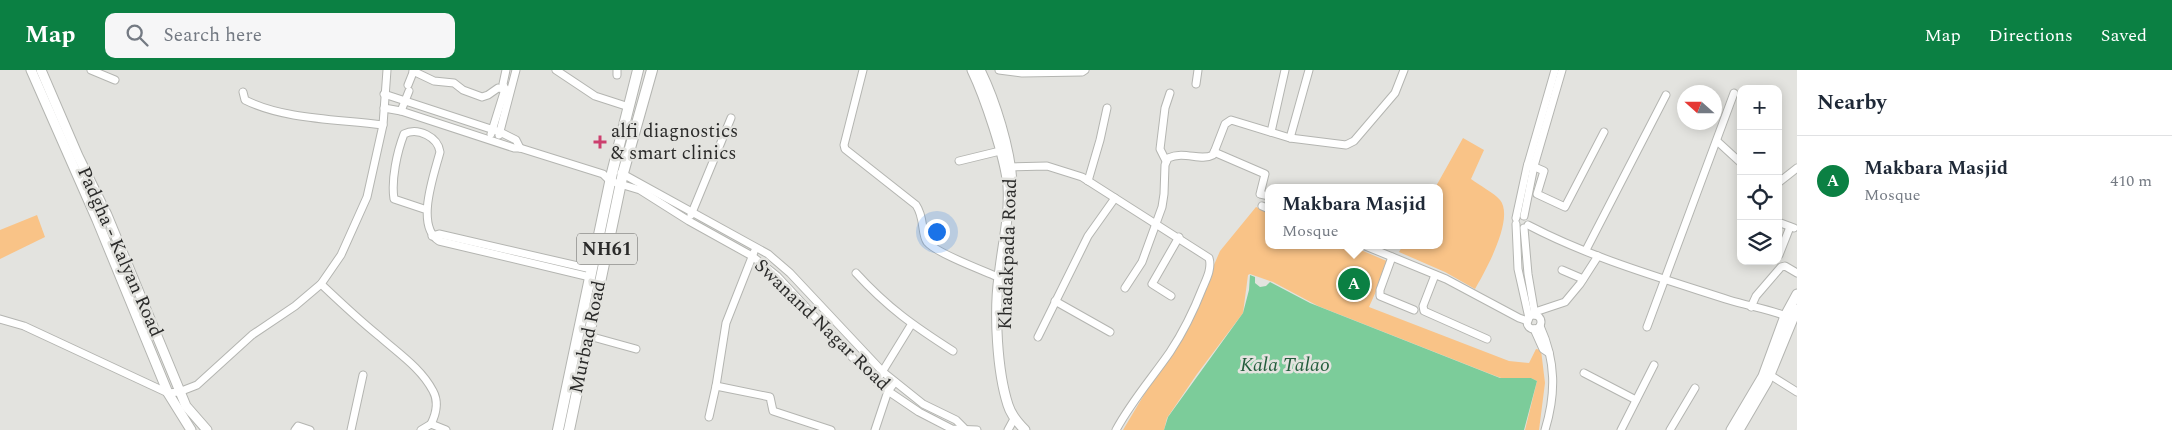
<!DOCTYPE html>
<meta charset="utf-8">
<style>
body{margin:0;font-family:Spectral,serif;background:#f6f6f7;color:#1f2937}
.controls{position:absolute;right:15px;top:15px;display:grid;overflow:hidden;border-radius:10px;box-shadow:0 2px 12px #0003}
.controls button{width:45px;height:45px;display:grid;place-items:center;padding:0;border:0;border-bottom:1px solid #e0e1e3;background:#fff;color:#1f2937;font:25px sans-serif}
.compass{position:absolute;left:1677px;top:15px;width:45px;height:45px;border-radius:50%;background:#fff;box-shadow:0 2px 12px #0003;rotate:291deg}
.you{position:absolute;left:936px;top:161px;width:18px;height:18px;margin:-12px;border:4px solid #fff;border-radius:50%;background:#1a73e8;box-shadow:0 0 0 8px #1a73e833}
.badge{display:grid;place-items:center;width:32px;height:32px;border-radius:50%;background:#0b8043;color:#fff;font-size:16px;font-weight:700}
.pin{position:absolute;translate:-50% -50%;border:2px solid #fff;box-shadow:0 1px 5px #0006}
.popup{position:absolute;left:1265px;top:114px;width:178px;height:65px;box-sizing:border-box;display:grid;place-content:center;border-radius:10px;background:#fff;filter:drop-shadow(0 1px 4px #0005);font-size:16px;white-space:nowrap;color:#747a83}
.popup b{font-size:19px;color:#1f2937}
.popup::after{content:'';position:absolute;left:50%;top:100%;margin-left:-10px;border:10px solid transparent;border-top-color:#fff}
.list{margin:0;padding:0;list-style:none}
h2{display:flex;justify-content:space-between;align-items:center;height:65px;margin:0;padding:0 20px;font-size:21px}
h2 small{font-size:16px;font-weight:400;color:#747a83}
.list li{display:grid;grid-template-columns:32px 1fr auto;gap:15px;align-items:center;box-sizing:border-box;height:90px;padding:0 20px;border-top:1px solid #e0e1e3}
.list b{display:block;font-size:19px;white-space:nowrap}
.list p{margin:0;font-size:16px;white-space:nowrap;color:#747a83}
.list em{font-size:16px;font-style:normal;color:#747a83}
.icon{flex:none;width:28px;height:28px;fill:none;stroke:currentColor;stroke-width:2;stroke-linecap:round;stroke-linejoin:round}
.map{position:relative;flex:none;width:1797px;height:360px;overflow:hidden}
header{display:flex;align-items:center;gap:30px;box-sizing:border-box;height:70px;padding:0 25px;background:#0b8043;color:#fff}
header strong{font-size:24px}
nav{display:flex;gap:28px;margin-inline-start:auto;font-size:18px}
.search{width:350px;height:45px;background:#f6f6f7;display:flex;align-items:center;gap:12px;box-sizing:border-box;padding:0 18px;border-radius:10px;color:#747a83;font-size:19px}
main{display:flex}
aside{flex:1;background:#fff}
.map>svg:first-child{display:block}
</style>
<header>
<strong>Map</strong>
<div class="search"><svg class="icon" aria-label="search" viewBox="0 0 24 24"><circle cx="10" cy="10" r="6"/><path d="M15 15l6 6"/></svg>Search here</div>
<nav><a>Map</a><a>Directions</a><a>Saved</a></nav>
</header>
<main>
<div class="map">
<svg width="1797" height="360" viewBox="0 0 1797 360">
<rect width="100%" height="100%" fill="#e3e3df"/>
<g fill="#f9c387">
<path d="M1463,68L1484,80L1471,109C1480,116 1493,122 1500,130C1515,148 1485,202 1475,219L1445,202L1399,182L1403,175H1439V118H1435Z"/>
<polygon points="1256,137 1269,142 1269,175 1349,175 1389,192 1369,237 1509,291 1529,293 1536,279 1541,280 1545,313 1539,360 1525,360 1537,311 1531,308 1501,308 1488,303 1318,236 1273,212 1250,204 1248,205 1243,243 1197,304 1167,348 1164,360 1123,360 1194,241 1220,181"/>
<polygon points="37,145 45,167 0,189 0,160"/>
</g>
<polygon fill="#7ccc9a" points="1250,205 1255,207 1255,213 1260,217 1266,216 1270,212 1310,233 1500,308 1531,308 1537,311 1524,360 1164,360 1168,347 1243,243 1249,220"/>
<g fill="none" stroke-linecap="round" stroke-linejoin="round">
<defs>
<g id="minor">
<polyline points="91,0 115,10"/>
<polyline points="556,0 595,26 629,37"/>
<path d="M863,0L844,75L845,79L916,135C925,148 921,164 927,172C936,183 984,201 998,207H1004"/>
<polyline points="999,0 1022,3 1082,2 1085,0"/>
<polyline points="413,1 434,11 454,13 463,20 482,27 488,25 498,18 505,19"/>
<polyline points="617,5 617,0"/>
<polyline points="1196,14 1198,0"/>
<polyline points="408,15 414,0"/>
<path d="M243,22L245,30C285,50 339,49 383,55"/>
<polyline points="384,24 500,62 516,70 520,78"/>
<polyline points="384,38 401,41 514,78 520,78 603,104 610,111 640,120 689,151 752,186 777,206 853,288 888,321 919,342 952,359 977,360"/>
<polyline points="401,41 409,21"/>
<polyline points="1271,62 1285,0"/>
<polyline points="491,64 505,19 503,14 506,0"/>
<polyline points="499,65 516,0"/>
<polyline points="1290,68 1309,0"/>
<polyline points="1717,71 1741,93"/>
<polyline points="1214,82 1265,104 1260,124 1269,126"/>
<polyline points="959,91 1000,81"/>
<polyline points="1166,91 1160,79 1165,38 1170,23"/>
<polyline points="1528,94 1544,101 1537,124 1565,137 1604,62"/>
<path d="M1007,97L1047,96L1082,107L1209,188C1212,198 1207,208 1203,217C1194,240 1184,261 1170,282C1152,308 1131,332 1116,360"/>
<polyline points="621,103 768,184 790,203 883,302 923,334 956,350 964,358"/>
<polyline points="1088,111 1100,70 1107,38"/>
<polyline points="1778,113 1797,98"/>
<polyline points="1262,136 1269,139"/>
<path d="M427,140L394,129C391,110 397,82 404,64C418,57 438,67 440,82C434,105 415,156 439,171L590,207"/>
<polyline points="691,145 731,48"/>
<polyline points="1524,146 1534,96 1562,0"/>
<polyline points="1516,148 1527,97 1555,0"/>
<polyline points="1778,152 1794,158"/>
<polyline points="1516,154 1518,199 1529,248"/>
<path d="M1528,155C1591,188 1661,208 1729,230C1748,236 1770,239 1788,247"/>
<polyline points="1524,158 1528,204 1535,245"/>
<polyline points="432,166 439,164 591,199"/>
<polyline points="1363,175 1446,209 1519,248 1528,251"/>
<polyline points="1586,180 1666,25"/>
<polyline points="1779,185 1790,157"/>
<polyline points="1392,187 1380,220 1380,226 1414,240"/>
<polyline points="1562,200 1583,209"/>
<path d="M856,203C888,238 914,256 953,281"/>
<polyline points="1435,205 1423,236 1424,241 1487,269"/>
<path d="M321,214C340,232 359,250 379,266C398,283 421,298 433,321C439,332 436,344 431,354"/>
<path d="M1125,218L1142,192L1162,137L1164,124L1165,95L1168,88C1185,80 1200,92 1213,85L1225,54L1231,50L1290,68L1346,75L1354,71L1395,23L1404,0"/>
<polyline points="1171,226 1152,214 1179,167"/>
<polyline points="1055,231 1110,262"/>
<polyline points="1751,237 1756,226 1781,197 1785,196 1797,203"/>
<polyline points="1535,242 1565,232 1580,214 1598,186"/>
<circle cx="1534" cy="252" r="7"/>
<polyline points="0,249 24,256 168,323 179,322 197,315 252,265 295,236 321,214 341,185 367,127 383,55 387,0"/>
<path d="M1540,256C1556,291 1556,324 1545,360"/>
<polyline points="1647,257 1734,23"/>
<polyline points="1534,259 1543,279 1549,283"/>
<polyline points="589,266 636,279"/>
<polyline points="1038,267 1088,166 1115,128"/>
<polyline points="1584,303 1636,330"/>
<polyline points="1770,305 1797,322"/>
<polyline points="876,312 911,255"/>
<polyline points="716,316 770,327 773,341 831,360"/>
<polyline points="709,347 716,316 726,253 754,182"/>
<polyline points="295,360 298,356 310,360"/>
<polyline points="351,360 363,305"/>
<polyline points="421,360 431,354 446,360"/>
<polyline points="875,360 888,321 895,312"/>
<polyline points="1008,360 1014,349"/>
<polyline points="1621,360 1654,295"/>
<polyline points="1670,360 1695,318"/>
</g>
<g id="major">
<polyline points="31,0 97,150 168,323 191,360"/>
<polyline points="41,0 78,86 107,145 186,336 207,360"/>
<path d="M972,0C985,27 1005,87 1008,116C1010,147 1002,176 999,207C994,242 997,301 1008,335C1011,345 1018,353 1025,360"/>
<path d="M980,0C995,30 1010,79 1012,112"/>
<polyline points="1731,360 1763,306 1785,246 1797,224"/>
<polyline points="1739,360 1767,312 1797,239"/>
</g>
<g id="highway">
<polyline points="558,360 612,103 638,0"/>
<polyline points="569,360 623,103 652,0"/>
</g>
</defs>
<use href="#minor" stroke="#b4b5b1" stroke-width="9"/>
<use href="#major" stroke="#b4b5b1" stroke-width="11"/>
<use href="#highway" stroke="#b4b5b1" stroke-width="12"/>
<use href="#minor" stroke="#fff" stroke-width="7"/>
<use href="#major" stroke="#fff" stroke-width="9"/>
<use href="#highway" stroke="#fff" stroke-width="10"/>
</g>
<path fill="#cc3f6e" stroke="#e3e3df" stroke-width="2" d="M597.5 64.5h5v5h5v5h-5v5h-5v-5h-5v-5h5z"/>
<g text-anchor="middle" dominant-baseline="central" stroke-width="5" stroke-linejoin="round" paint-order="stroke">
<rect fill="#e3e3df" stroke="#626260" stroke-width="1" x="577" y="163.5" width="60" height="31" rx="4"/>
<g font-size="18" font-weight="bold" fill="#2b2b2a">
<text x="607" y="179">NH61</text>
</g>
<g font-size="19" fill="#2b2b2a" stroke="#e3e3df" text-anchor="start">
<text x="611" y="61">alfi diagnostics<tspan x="611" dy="22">&amp; smart clinics</tspan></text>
</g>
<g font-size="19" fill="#2b2b2a" stroke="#e3e3df">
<text transform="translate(120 182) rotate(66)">Padgha - Kalyan Road</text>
<text transform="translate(1008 184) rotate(-88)">Khadakpada Road</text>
<text transform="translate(822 255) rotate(44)">Swanand Nagar Road</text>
<text transform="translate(588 267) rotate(-78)">Murbad Road</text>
</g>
<g font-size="20" font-style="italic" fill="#245e3d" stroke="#e3e3df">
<text x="1285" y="295">Kala Talao</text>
</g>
</g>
</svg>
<div class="controls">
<button>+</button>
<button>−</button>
<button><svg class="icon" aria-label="locate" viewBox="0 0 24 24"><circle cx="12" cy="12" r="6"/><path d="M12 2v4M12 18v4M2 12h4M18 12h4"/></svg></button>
<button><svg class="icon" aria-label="layers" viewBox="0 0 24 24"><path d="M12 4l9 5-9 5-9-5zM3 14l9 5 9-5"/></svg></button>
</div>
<svg class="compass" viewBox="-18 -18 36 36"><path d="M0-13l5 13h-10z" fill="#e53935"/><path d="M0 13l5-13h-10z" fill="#747a83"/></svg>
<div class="you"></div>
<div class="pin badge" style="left:1354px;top:214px">A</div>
<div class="popup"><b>Makbara Masjid</b>Mosque</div>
</div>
<aside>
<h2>Nearby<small></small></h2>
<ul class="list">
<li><span class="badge">A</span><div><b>Makbara Masjid</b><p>Mosque</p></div><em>410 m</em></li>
</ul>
</aside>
</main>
